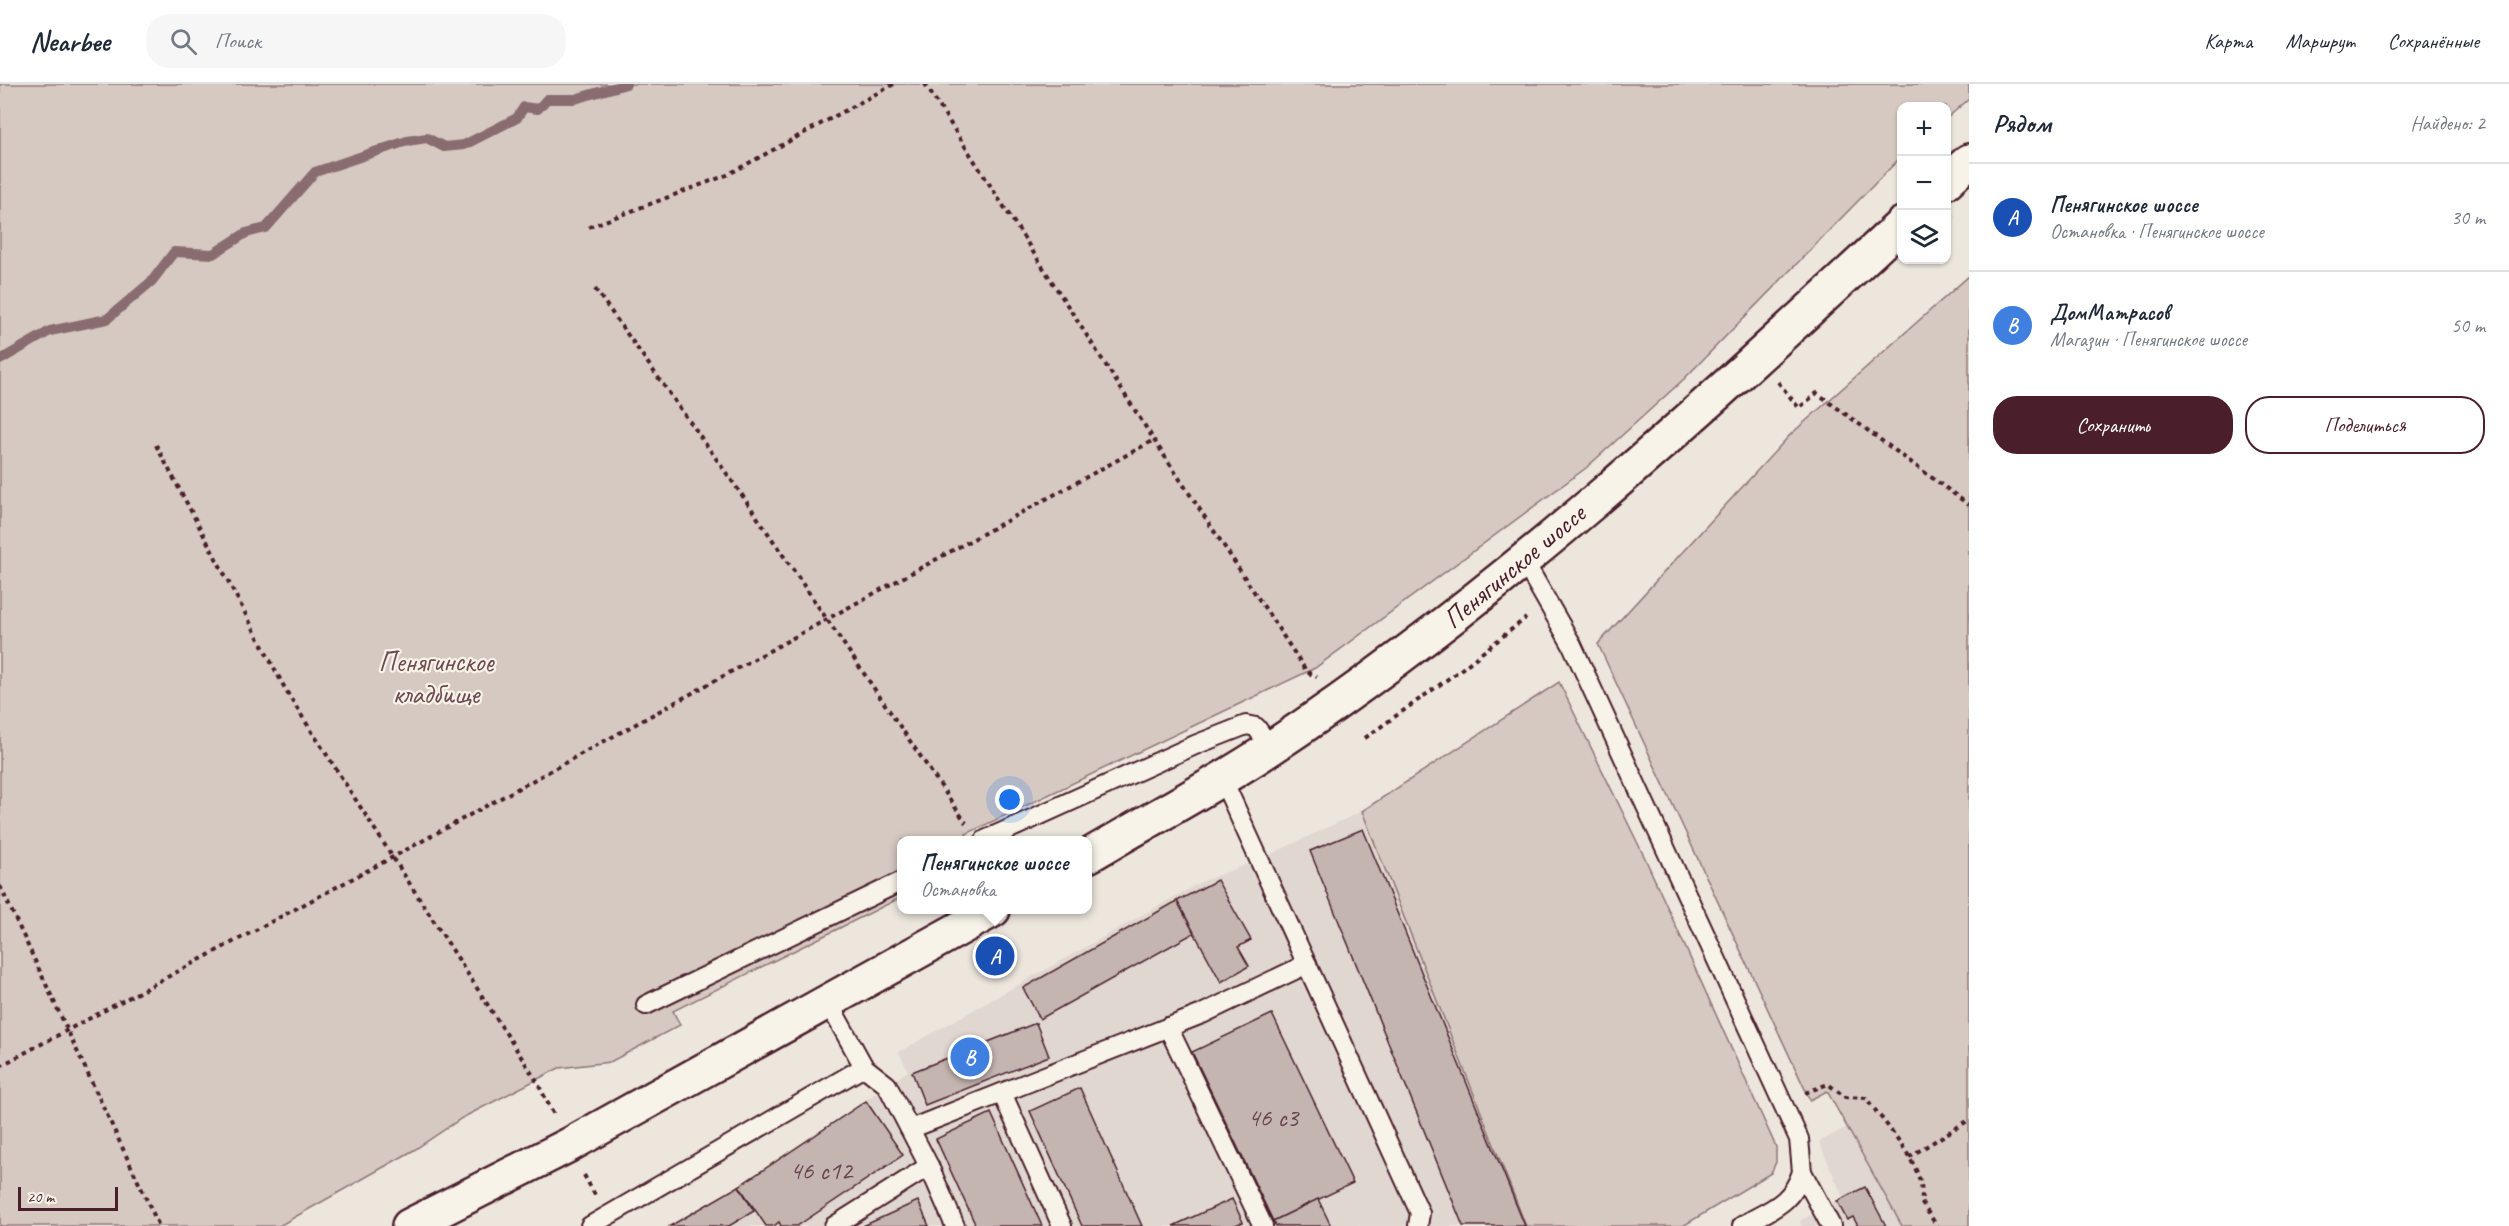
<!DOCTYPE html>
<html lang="ru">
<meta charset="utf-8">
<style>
body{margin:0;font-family:Caveat,sans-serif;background:#f6f6f7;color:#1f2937}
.controls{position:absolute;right:18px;top:18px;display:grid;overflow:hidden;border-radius:12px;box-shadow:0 2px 4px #0004}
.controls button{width:54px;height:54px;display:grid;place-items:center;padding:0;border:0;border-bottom:2px solid #e0e1e3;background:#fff;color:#1f2937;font:30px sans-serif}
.scale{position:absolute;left:18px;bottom:15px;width:100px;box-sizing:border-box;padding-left:6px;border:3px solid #4a1f2b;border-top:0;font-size:16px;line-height:21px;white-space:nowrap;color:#4a1f2b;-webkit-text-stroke:4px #f7f3e8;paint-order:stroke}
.you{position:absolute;left:1010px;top:716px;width:21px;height:21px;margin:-15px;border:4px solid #fff;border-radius:50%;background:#1a73e8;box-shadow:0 0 0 9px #1a73e833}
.badge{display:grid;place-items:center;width:39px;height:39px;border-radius:50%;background:#4a1f2b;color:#fff;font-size:20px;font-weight:700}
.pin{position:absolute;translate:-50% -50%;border:3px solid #fff;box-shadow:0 2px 6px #0006}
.popup{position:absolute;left:897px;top:752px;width:195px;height:78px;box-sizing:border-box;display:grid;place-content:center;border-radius:12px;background:#fff;filter:drop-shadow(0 2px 4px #0005);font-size:20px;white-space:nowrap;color:#747a83}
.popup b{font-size:22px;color:#1f2937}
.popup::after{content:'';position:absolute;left:50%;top:100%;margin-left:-12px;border:12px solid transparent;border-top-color:#fff}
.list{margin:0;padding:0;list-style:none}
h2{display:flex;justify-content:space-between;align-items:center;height:78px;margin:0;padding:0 24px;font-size:26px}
h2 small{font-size:20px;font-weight:400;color:#747a83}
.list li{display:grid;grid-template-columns:39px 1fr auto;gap:18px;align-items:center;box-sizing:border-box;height:108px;padding:0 24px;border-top:2px solid #e0e1e3}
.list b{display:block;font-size:22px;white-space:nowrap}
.list p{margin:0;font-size:20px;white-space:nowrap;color:#747a83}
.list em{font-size:20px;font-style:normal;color:#747a83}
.actions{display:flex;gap:12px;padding:18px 24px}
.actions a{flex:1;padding:14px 0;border:2px solid #4a1f2b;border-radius:24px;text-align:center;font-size:21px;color:#4a1f2b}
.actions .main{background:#4a1f2b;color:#fff}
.icon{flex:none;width:33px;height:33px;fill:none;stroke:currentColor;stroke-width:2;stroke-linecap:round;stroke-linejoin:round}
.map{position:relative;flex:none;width:1969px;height:1142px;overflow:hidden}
header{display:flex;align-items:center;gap:36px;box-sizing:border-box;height:84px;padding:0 30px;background:#fff;border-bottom:2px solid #e0e1e3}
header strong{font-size:28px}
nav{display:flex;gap:33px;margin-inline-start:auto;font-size:21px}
.search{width:420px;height:54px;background:#f6f6f7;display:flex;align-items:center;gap:15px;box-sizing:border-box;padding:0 21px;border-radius:24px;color:#747a83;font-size:22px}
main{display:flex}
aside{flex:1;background:#fff}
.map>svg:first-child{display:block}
</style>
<header>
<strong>Nearbee</strong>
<div class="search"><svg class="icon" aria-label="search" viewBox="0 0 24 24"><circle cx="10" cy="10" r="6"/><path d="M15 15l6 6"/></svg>Поиск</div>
<nav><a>Карта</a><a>Маршрут</a><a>Сохранённые</a></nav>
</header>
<main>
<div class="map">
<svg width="1969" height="1142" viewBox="0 0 1969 1142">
<rect width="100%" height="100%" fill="#ece6dd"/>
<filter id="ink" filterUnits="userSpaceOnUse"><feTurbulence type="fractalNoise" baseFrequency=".0167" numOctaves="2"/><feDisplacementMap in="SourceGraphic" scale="12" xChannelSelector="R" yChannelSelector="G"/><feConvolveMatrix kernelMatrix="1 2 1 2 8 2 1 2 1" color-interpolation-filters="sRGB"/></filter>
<g filter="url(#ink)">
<g fill="#e0d7d0">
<polygon points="1362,727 1526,1142 667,1142 738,1103 908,987 899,968 1201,798 1259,776"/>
<polygon points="1847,1043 1902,1142 1802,1142 1800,1137 1843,1113 1819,1058"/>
</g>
<g fill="#d5c9c2" stroke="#907476" stroke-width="1.5">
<polygon points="0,0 1969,0 1969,15 1947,34 1946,22 1902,22 1901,73 1684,295 1586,384 1315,584 966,750 969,756 902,756 902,813 673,927 680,941 610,978 559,984 462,1034 414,1066 279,1142 0,1142"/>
<polygon points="1969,192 1969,1142 1902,1142 1827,1007 1810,1016 1598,560 1790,351"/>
<polygon points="1559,598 1644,772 1776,1063 1776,1078 1771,1089 1683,1142 1526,1142 1362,727"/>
</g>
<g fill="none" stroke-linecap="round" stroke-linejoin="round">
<polyline stroke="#896c6f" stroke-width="10" points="0,276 50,247 107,235 152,197 174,168 213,170 246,149 266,144 315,88 407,57 427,54 444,63 464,61 517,34 524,23 538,25 547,15 575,15 626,0"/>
</g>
<g fill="#c4b5b0" stroke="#4a1f2b" stroke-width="1.5">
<polygon points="1363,745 1525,1142 1463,1142 1310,767"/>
<polygon points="1217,796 1251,856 1238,863 1249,882 1221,898 1177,817"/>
<polygon points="1177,817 1194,849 1040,935 1023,904"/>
<polygon points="1272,930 1353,1099 1273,1137 1192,968"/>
<polygon points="1036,939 1049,972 925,1021 912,988"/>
<polygon points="1080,1004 1142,1142 1082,1142 1030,1027"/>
<polygon points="866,1017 903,1071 797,1142 781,1142 779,1138 774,1142 766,1142 739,1102"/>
<polygon points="991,1029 1042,1142 976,1142 936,1055"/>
<polygon points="739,1102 754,1127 729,1142 670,1142"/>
<polygon points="1865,1103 1886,1142 1858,1142 1853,1133 1847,1136 1837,1117"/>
<polygon points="1232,1115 1243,1138 1233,1142 1173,1142"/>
<polygon points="1318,1115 1331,1142 1276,1142 1273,1137"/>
<polygon points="918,1117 929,1142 863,1142"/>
</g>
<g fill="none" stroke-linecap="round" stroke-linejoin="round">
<defs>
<g id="lane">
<polyline points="1524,477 1572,561 1799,1055 1802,1088 1831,1142"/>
<polyline points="1222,694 1420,1129 1418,1142"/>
<polyline points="985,756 1195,661 1246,641 1256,643 1271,664"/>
<polyline points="646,921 902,797"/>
<polyline points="1168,943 1263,1142"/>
<polyline points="864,983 887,1001 929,1082 955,1142"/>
<polyline points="1002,1009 1062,1142"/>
<polyline points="910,1045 1202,930 1307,880"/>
<polyline points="590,1142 864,983 828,918"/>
<polyline points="834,1142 929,1082"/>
<path d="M1742,1142C1770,1125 1791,1121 1802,1088"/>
</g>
<g id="secondary">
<polyline points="1946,98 1969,77"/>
<path d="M1088,772C1149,736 1212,703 1271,664C1499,513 1702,326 1902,140"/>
<polyline points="409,1142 569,1061 993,826"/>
</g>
</defs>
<use href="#lane" stroke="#4a1f2b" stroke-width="22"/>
<use href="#secondary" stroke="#4a1f2b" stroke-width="38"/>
<g stroke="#4a1f2b" stroke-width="4" stroke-dasharray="4.5 4.5" stroke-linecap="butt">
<polyline points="925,0 1154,356 1307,588 1317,593"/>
<polyline points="1946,137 1953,131"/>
<polyline points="589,143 727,91 894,0"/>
<polyline points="595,205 742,411 966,739"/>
<polyline points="1778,298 1799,324 1817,309 1969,421"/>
<polyline points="156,361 289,612 536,996 554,1031"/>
<polyline points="1365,654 1459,587 1526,534"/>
<polyline points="0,802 159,1142"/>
<polyline points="0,982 393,773 1154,356"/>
<path d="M1805,1009L1828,1000L1845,1013L1866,1014C1884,1039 1929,1086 1921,1118L1937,1142"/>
<polyline points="1909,1073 1969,1036"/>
<polyline points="584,1091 595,1111"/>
</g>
<use href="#lane" stroke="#f7f3e8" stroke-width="18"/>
<use href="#secondary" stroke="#f7f3e8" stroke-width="33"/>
</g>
</g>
<g text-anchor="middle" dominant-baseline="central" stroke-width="4.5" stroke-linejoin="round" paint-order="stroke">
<g font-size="26" fill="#68444c">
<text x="1273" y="1033">46 с3</text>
<text x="821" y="1086">46 с12</text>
</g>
<g font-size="28" fill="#4a1f2b" stroke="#f7f3e8">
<text transform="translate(1514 482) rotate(-40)">Пенягинское шоссе</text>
</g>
<g font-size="28" fill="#6d4a51" stroke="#f7f3e8">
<text x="436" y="577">Пенягинское<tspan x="436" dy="32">кладбище</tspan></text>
</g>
</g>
</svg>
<div class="controls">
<button>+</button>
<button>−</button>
<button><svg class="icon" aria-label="layers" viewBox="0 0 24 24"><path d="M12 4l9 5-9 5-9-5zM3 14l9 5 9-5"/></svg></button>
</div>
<div class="scale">20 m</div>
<div class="you"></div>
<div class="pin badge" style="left:995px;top:872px;background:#1a4fb4">A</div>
<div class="popup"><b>Пенягинское шоссе</b>Остановка</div>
<div class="pin badge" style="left:970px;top:973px;background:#3f7fe0">B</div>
</div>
<aside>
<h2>Рядом<small>Найдено: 2</small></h2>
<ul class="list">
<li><span class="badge" style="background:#1a4fb4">A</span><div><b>Пенягинское шоссе</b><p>Остановка · Пенягинское шоссе</p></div><em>30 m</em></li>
<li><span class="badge" style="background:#3f7fe0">B</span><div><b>ДомМатрасов</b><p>Магазин · Пенягинское шоссе</p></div><em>50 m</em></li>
</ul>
<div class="actions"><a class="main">Сохранить</a><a>Поделиться</a></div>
</aside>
</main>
